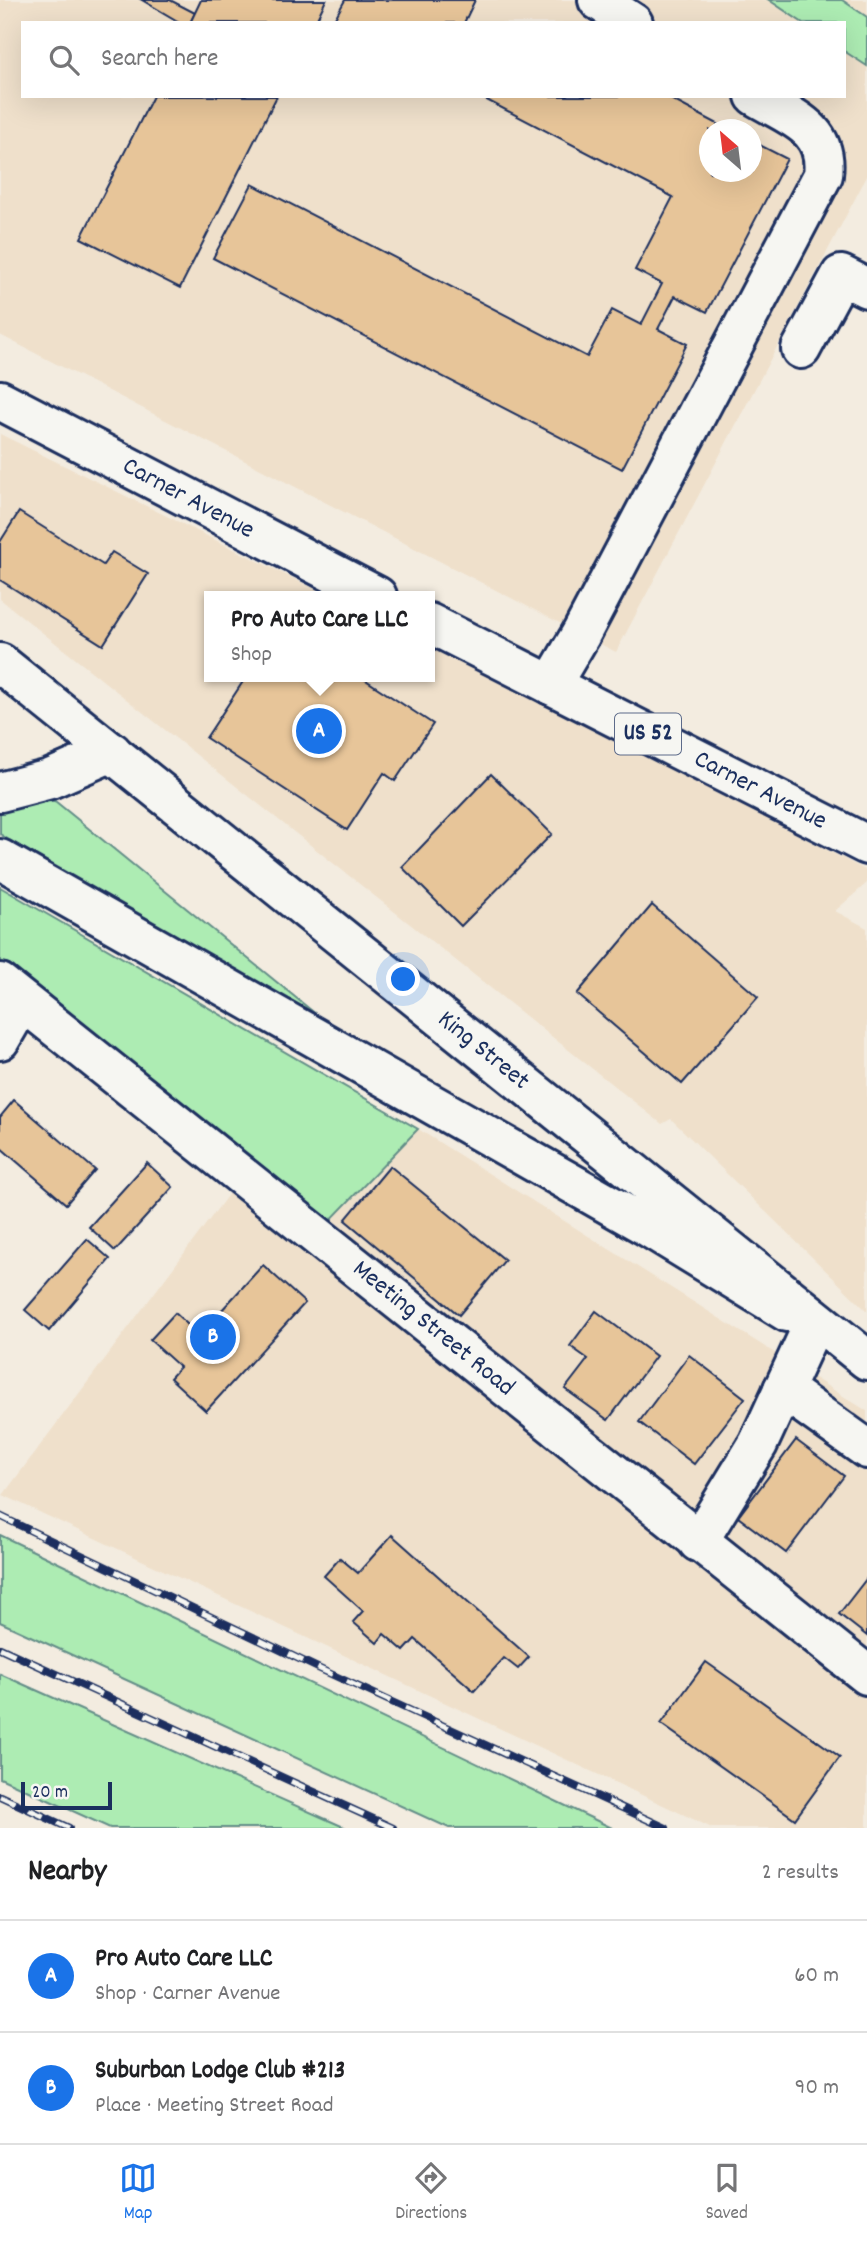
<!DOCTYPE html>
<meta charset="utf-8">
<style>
body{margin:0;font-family:Dekko,sans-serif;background:#f6f6f6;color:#202124}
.compass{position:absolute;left:699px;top:119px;width:63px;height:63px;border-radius:50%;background:#fff;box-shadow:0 7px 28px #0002;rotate:332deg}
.scale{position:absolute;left:21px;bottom:18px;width:91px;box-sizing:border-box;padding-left:7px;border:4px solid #1b2f5e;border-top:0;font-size:19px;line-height:24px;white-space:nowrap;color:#1b2f5e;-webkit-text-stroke:5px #f6f6f2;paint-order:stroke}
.you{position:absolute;left:404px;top:980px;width:24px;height:24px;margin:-18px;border:5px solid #fff;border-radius:50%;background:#1a73e8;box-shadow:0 0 0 10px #1a73e833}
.badge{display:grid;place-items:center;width:46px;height:46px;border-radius:50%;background:#1a73e8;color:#fff;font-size:23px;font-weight:700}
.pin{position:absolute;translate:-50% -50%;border:4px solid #fff;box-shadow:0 2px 7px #0006}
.popup{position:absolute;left:204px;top:591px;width:231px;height:91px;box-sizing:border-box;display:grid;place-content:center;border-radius:0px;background:#fff;filter:drop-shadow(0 2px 5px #0005);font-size:23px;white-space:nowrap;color:#757577}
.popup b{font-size:26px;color:#202124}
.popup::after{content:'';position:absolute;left:50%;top:100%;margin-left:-14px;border:14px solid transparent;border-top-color:#fff}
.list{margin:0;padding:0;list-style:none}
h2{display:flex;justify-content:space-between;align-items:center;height:91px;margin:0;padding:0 28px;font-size:30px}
h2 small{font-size:23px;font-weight:400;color:#757577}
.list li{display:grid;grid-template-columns:46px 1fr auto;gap:21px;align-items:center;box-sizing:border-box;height:112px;padding:0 28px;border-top:2px solid #e0e0e0}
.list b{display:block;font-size:26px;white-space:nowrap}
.list p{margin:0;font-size:23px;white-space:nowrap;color:#757577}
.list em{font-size:23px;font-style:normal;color:#757577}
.icon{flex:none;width:38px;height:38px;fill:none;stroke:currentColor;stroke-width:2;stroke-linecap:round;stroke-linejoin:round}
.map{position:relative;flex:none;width:867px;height:1828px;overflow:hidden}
.search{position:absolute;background:#fff;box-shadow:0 7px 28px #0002;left:21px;right:21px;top:21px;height:77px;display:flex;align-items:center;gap:18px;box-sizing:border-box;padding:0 24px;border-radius:0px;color:#757577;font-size:26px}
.sheet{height:315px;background:#fff}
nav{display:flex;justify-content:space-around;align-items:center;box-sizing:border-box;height:98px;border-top:2px solid #e0e0e0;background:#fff;font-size:19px;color:#757577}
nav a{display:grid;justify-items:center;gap:4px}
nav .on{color:#1a73e8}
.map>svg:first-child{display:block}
</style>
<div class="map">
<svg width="867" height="1828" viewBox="0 0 867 1828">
<rect width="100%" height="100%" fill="#f3ece0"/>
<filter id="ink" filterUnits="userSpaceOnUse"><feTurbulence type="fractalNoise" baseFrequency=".0143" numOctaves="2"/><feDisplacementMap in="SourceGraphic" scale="14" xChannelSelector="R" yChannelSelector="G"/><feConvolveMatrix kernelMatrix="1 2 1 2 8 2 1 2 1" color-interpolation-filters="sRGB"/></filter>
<g filter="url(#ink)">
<g fill="#efe0cb" fill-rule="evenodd">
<path d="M0,0H867V176L616,652L0,335ZM23,23H844V96H23ZM710,130H752V172H710Z"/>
<polygon points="0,434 329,596 209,596 209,677 429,677 429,646 583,721 867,871 867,883 835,911 867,928 867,1311 671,1119 662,1124 0,599"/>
<polygon points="418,1129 867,1411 867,1828 712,1828 3,1495 242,1176 316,1235"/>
</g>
<g fill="#adecb3" stroke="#648e88" stroke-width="2">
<polygon points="769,0 842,0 867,17 867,66 844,51 844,23 803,23"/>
<polygon points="55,801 339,1033 77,885 0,834 0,803"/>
<polygon points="0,887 418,1129 323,1228 206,1135 0,962"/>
<polygon points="0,1535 612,1828 449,1828 0,1622"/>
<polygon points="0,1674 346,1828 110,1828 0,1778"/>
</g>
<g fill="#e7c599" stroke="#1b2f5e" stroke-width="2">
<polygon points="142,0 170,0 195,13 190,23 181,23"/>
<polygon points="201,0 326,0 315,23 190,23"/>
<polygon points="345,0 475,0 464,23 341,23 334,20"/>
<polygon points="153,96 277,96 180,288 81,238"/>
<polygon points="479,96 665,96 729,130 710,130 710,172 752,172 752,141 787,159 707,312 675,296 658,329 687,344 622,469 213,258 252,184 587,357 612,310 641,325 662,284 635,270 673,197"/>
<polygon points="19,512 103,565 112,552 148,574 103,645 0,580 0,542"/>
<polygon points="246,677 361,677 433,724 395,781 384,773 347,830 206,738"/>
<polygon points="491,774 552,834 461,926 402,867"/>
<polygon points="652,905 758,997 682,1084 577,994"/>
<polygon points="14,1100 95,1170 66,1204 0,1147 0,1117"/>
<polygon points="147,1163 173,1187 115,1251 89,1227"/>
<polygon points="390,1166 505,1260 459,1315 345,1220"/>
<polygon points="87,1239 110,1259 49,1331 25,1310"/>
<polygon points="263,1265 305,1303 206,1411 170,1378 180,1367 150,1340 175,1313 199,1335"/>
<polygon points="596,1311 656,1356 608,1420 565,1389 588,1359 570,1346"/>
<polygon points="689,1355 745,1398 694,1464 639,1422"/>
<polygon points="796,1440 844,1476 786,1553 738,1517"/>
<polygon points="392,1535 529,1657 518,1669 504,1658 474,1691 415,1639 404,1651 384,1634 377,1643 353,1622 363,1611 324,1576 340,1558 358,1573"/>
<polygon points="867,1578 867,1636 839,1614"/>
<polygon points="706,1662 840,1757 795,1819 661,1724"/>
</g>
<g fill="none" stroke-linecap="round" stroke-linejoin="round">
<defs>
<g id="minor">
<polyline points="598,0 633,23"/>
<polyline points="801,349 841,275 867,288"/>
<path d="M551,685L581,634L823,175C829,127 790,117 755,96"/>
<polyline points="0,792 50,779 112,752"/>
<polyline points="0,859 645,1225 787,1312"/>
<polyline points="0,983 867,1675"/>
<polyline points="0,1040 22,1002"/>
<polyline points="783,1389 867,1449"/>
<polyline points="698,1542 758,1444 812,1327"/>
</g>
<g id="major">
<polyline points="0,400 377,596"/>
<polyline points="429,623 867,845"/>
<polyline points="0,663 867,1360"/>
</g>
</defs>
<use href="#minor" stroke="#1b2f5e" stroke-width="44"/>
<use href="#major" stroke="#1b2f5e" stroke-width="44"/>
<use href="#minor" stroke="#f6f6f2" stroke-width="38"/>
<use href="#major" stroke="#f6f6f2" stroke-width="38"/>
<defs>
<g id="rail">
<polyline points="0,1516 320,1669 666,1828"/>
<polyline points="0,1648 393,1828"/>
<polyline points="0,1796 69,1828"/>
</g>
</defs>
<use href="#rail" stroke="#1b2f5e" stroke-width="8"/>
<use href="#rail" stroke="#f6f6f2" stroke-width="5" stroke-dasharray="16" stroke-linecap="butt"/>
</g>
</g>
<g text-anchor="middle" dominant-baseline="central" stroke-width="5" stroke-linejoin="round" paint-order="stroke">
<rect fill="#f6f6f2" stroke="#5d6b8a" stroke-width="2" x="615" y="713.5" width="66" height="41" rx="5"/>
<g font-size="24" font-weight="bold" fill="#1b2f5e">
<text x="648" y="734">US 52</text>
</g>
<g font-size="26" fill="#1b2f5e" stroke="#f6f6f2">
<text transform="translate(188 499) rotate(28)">Carner Avenue</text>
<text transform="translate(760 791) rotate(27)">Carner Avenue</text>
<text transform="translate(483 1051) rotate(39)">King Street</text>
<text transform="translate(433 1329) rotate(39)">Meeting Street Road</text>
</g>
</g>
</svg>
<svg class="compass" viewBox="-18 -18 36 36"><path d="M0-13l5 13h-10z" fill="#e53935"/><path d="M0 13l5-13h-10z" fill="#757577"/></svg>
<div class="scale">20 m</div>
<div class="you"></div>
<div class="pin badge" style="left:319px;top:731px">A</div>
<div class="popup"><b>Pro Auto Care LLC</b>Shop</div>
<div class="pin badge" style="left:213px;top:1337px">B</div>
<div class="search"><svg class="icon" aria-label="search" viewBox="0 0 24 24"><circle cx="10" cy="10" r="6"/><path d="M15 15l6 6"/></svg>Search here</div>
</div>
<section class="sheet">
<h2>Nearby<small>2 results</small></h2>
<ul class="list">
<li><span class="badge">A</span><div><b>Pro Auto Care LLC</b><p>Shop · Carner Avenue</p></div><em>60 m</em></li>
<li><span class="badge">B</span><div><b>Suburban Lodge Club #213</b><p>Place · Meeting Street Road</p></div><em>90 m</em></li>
</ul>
</section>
<nav>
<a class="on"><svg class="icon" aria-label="map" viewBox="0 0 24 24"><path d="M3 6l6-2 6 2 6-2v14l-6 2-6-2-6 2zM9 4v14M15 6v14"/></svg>Map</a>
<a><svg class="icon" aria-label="directions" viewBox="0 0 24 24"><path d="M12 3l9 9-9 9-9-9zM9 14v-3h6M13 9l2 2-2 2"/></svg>Directions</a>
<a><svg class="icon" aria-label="saved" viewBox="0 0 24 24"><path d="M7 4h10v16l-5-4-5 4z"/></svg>Saved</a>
</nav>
